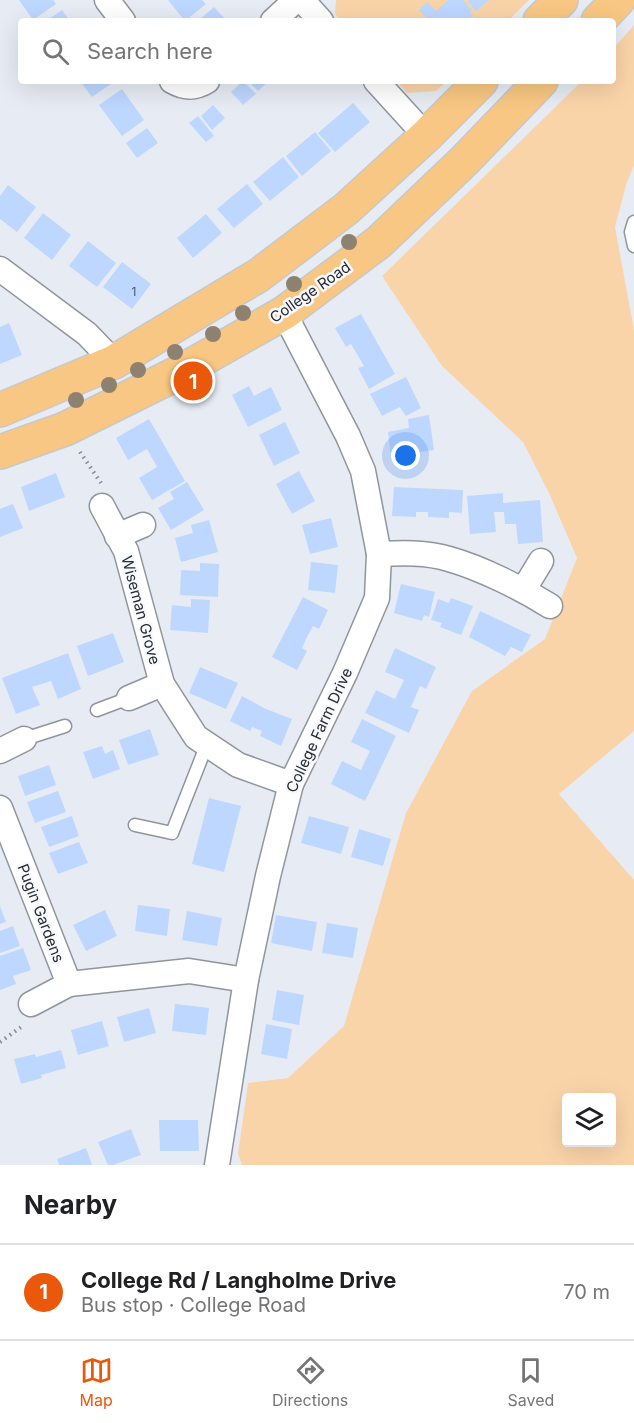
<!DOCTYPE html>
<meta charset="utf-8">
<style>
body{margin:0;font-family:Inter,sans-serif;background:#f2f2f2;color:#202124}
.controls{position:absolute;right:18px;bottom:18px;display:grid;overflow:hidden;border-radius:6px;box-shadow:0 6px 24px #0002}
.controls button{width:54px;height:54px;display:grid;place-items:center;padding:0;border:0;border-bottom:2px solid #e0e0e0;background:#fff;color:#202124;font:30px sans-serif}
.you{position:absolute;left:406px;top:456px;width:21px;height:21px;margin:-15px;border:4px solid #fff;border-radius:50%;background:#1a73e8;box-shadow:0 0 0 9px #1a73e833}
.badge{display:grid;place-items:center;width:39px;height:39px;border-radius:50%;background:#ea580c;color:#fff;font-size:20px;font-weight:700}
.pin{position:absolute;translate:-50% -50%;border:3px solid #fff;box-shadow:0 2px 6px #0006}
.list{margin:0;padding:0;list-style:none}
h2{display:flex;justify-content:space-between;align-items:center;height:78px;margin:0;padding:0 24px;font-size:26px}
h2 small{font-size:20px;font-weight:400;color:#757577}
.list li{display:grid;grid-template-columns:39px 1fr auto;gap:18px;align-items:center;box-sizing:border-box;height:96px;padding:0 24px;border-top:2px solid #e0e0e0}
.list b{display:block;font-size:22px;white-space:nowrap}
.list p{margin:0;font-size:20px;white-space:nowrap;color:#757577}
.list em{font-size:20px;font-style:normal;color:#757577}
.icon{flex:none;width:33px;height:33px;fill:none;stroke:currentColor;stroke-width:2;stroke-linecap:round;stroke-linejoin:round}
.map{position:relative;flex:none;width:634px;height:1165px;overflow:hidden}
.search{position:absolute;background:#fff;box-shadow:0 6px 24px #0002;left:18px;right:18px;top:18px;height:66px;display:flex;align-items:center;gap:15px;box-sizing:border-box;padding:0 21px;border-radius:6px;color:#757577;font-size:22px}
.sheet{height:174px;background:#fff}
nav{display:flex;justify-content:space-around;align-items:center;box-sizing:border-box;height:84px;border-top:2px solid #e0e0e0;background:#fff;font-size:16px;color:#757577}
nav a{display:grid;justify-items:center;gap:3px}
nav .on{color:#ea580c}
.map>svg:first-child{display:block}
</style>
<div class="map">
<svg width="634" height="1165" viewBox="0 0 634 1165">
<rect width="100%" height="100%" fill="#e7ecf4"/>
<g fill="#fad4a9" fill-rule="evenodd">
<polygon points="336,0 529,0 508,21 341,21 335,14"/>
<path d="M634,25V165L626,185L615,227L634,330V731L559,794L634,880V1165H242L238,1154L248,1083L288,1078L344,1026L406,813L472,691L545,639L577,558L549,493L523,442L442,366L382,276L582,81H613V49ZM566,1098H612V1142H566Z"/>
<polygon points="397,81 447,81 436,91 407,93"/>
</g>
<g fill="#bed7ff">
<polygon points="19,0 53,0 56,4 33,20"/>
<polygon points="168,0 202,0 206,4 185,21"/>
<polygon points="448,0 463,0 472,10 470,12 473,16 466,21 429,21 419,10 427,2 436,11"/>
<polygon points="467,0 489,0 476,11"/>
<polygon points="214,7 227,21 198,21"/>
<polygon points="62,10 70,21 46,21"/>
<polygon points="80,81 115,81 92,97"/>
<polygon points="243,81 256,94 243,105 231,92"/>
<polygon points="248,81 269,81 258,91"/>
<polygon points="122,89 144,120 122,136 99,105"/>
<polygon points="353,103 370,122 335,152 318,133"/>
<polygon points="213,105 225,118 212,130 201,116"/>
<polygon points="198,116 214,136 206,142 189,123"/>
<polygon points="147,128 158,143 137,158 126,143"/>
<polygon points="315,132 331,151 302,176 286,156"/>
<polygon points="283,157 299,177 270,201 253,182"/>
<polygon points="247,184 263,204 234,228 217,209"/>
<polygon points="8,185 36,207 17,232 0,219 0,196"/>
<polygon points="43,213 71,235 52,260 24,238"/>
<polygon points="206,214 222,233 193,258 177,238"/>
<polygon points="88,241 116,263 97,287 69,266"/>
<polygon points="122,262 151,284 132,309 103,287"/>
<polygon points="361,314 395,374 369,389 358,368 364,366 357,354 351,344 346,347 335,328"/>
<polygon points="9,323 22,355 0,364 0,327"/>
<polygon points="406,377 421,408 406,416 400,407 382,416 370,394"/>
<polygon points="249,386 254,396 271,387 282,410 248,427 232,395"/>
<polygon points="429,415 434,450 391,456 388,432 409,428 408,419"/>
<polygon points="149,419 185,481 152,500 139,478 157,467 147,449 128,460 116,438"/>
<polygon points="285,422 300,453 274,466 259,435"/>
<polygon points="299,471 315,501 292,514 276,484"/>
<polygon points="56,473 65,497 29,511 21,487"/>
<polygon points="187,482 204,510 171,530 158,508 174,499 170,492"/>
<polygon points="394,487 463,490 462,513 449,512 449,518 428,517 428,512 416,512 416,517 392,516"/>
<polygon points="503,493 503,503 540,500 543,542 518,544 516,524 505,524 504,512 494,512 496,532 470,534 467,496"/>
<polygon points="13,504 23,528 0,537 0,509"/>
<polygon points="331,518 338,547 310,554 302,525"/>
<polygon points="209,520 218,552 181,562 175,538 193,533 191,525"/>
<polygon points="311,562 338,565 335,593 308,590"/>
<polygon points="200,563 219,564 218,597 180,595 181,570 200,571"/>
<polygon points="401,584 435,592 429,617 424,615 422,621 394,613"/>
<polygon points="303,597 328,610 319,629 313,626 307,637 302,648 307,651 297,670 272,657"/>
<polygon points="451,598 473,606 461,635 440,627 442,623 431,620 438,599 449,603"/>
<polygon points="191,599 210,600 208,633 170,630 172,605 191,607"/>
<polygon points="480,611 531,635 522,652 511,647 505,656 469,637"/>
<polygon points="113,633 124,662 88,676 77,646"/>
<polygon points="395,648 436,667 426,689 420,686 411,707 419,710 409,733 365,713 376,690 395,699 404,680 385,672"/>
<polygon points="68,653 81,689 58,699 51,681 32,687 40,705 16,714 2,678"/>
<polygon points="200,667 238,683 226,709 189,693"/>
<polygon points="242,696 266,709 292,719 281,746 260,736 262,731 252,727 250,731 230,721"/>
<polygon points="362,719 396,736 365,801 331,784 342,761 361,770 366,759 370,751 351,742"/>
<polygon points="150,729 159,755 128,765 119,740"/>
<polygon points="102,746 105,754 113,750 120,769 93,779 83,752"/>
<polygon points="49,765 56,785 25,796 18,776"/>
<polygon points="58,791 66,812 35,823 27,802"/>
<polygon points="209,798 241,806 224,872 192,864"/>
<polygon points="72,816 79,836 49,847 41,827"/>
<polygon points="309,816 349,827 341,854 301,843"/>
<polygon points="359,829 391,839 383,866 351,857"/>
<polygon points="79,842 88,863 58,874 49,853"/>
<polygon points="138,905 170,909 167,936 135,931"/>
<polygon points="0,906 6,922 0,924"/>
<polygon points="105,910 117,936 86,951 73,925"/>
<polygon points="187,911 222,918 217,946 182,940"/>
<polygon points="276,915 317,922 312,951 271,943"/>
<polygon points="327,923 358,928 353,958 322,953"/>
<polygon points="13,926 20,946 0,953 0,931"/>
<polygon points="23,948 31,970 13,976 16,984 0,990 0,956"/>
<polygon points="277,990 304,995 299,1025 272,1020"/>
<polygon points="175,1004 209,1008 206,1035 172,1031"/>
<polygon points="149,1008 156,1033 124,1042 117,1017"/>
<polygon points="102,1021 109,1046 78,1055 71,1030"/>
<polygon points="266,1024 292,1029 287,1059 261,1054"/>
<polygon points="61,1050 66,1068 41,1075 42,1078 21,1084 14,1059 35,1054 36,1057"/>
<polygon points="159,1120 198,1120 199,1151 160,1151"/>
<polygon points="131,1129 141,1155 113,1165 108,1165 98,1142"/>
<polygon points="86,1148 92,1165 59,1165 57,1159"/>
</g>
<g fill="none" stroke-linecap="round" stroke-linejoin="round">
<defs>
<g id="service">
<polyline points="634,222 631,232 634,246"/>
<polyline points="97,710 129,698"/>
<polyline points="21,740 65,726"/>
<polyline points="135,825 172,833 207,744"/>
</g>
<g id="minor">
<polyline points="107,0 123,21"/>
<polyline points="302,0 321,21"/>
<polyline points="273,21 296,0"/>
<path d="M172,81C184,88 194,89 207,81"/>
<polyline points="376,81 426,136"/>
<polyline points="0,269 87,334 114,362"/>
<polyline points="102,506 126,551 162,684 196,737 238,765 291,784"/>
<polyline points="117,536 143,525"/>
<path d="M379,554C402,553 426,552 449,559C481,568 521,588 550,606"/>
<polyline points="524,589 541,561"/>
<polyline points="129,698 162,684"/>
<polyline points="0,751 24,739"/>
<polyline points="0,808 69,984 189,971 246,980"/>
<polyline points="31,1004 69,984"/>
<polyline points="217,1165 246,980 268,876 291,784 345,673 377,598 379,554 363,471 348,436 284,313"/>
</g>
<g id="primary">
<polyline points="540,21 561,0"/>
<polyline points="598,21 618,0"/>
<polyline points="0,410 114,362 259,275 346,209 426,136 481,81"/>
<polyline points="0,452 65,429 178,373 284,313 379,242 465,160 541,81"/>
</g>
</defs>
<use href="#service" stroke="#90959d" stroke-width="15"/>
<use href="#minor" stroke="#90959d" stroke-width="27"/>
<use href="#primary" stroke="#c7c8c8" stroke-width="36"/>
<g stroke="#878a90" stroke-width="4" stroke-dasharray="1.5 4.5" stroke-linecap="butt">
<polyline points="80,452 101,483"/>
<polyline points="0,1042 24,1025"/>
</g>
<use href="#service" stroke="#fff" stroke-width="12"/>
<use href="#minor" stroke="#fff" stroke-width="24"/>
<use href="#primary" stroke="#f8c783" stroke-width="33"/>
</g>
<g fill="#8e816f">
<circle cx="349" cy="242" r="8"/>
<circle cx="294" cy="284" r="8"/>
<circle cx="243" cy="313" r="8"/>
<circle cx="213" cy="334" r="8"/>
<circle cx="175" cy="352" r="8"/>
<circle cx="138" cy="370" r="8"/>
<circle cx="109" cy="385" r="8"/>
<circle cx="76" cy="400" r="8"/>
</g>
<g text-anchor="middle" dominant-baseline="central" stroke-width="5" stroke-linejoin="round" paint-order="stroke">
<g font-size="12" fill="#4e5562">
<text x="134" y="291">1</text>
</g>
<g font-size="15" fill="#282a2d" stroke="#f6f9fe">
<text transform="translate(310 292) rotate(-35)">College Road</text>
<text transform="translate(141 610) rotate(75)">Wiseman Grove</text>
<text transform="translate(319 730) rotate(-65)">College Farm Drive</text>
<text transform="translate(41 913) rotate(69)">Pugin Gardens</text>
</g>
</g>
</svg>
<div class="controls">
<button><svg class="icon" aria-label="layers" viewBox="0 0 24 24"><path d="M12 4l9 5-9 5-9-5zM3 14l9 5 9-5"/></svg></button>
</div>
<div class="you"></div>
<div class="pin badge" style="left:193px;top:381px">1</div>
<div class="search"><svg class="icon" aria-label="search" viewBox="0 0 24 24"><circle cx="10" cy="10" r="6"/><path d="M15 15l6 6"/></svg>Search here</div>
</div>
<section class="sheet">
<h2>Nearby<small></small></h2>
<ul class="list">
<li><span class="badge">1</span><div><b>College Rd / Langholme Drive</b><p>Bus stop · College Road</p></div><em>70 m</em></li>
</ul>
</section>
<nav>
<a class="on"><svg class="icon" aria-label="map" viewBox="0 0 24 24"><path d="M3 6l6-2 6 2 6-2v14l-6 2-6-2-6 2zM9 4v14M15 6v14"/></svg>Map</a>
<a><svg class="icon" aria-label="directions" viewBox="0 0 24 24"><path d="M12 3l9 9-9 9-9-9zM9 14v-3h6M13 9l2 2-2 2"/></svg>Directions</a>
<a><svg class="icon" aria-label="saved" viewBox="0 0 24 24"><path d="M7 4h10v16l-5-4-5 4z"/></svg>Saved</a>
</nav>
